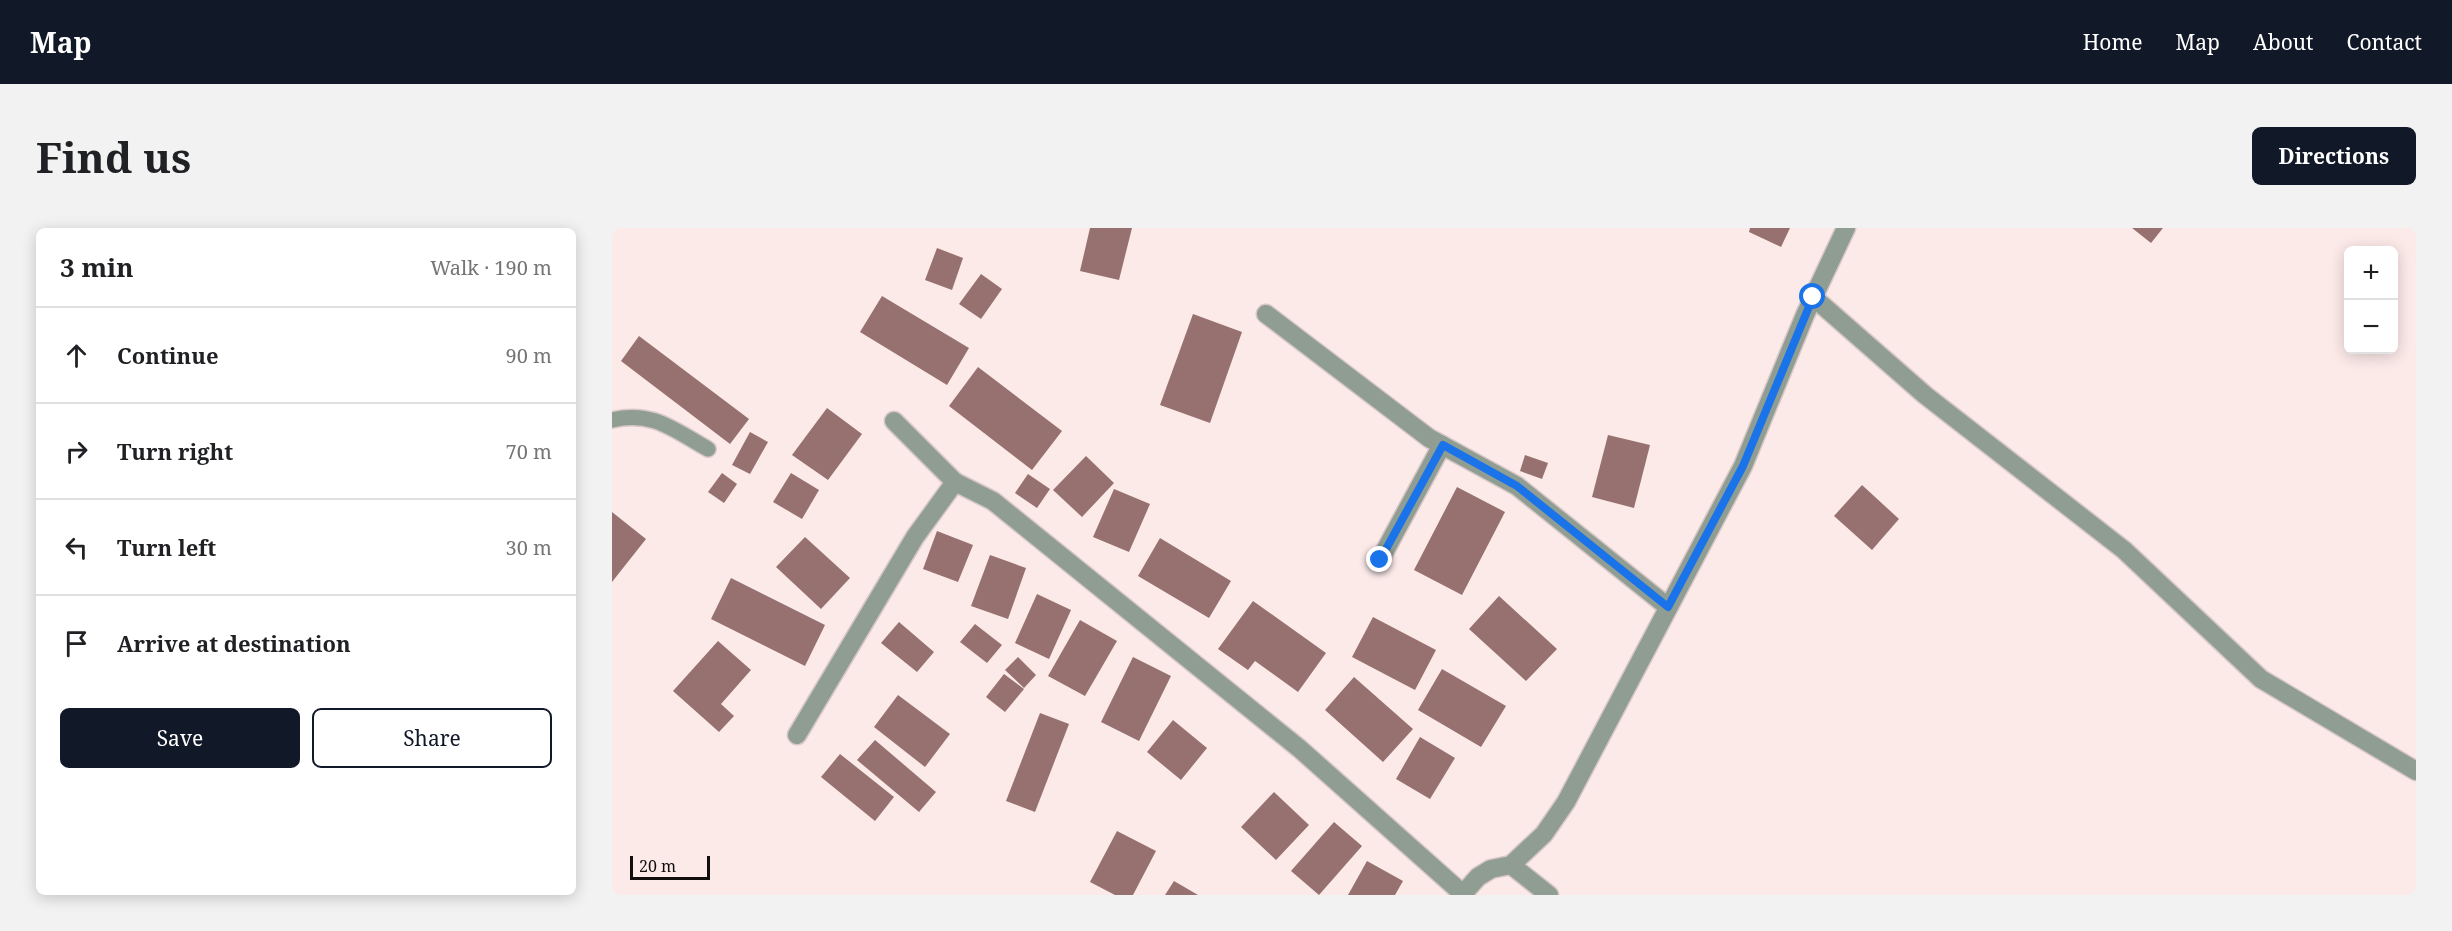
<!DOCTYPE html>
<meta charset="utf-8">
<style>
body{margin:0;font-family:"Noto Serif",serif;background:#f2f2f2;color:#202124}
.controls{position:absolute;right:18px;top:18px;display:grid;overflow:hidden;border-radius:9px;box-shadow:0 3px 15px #0003}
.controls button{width:54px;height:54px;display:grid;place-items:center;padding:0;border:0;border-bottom:2px solid #e0e0e0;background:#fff;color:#202124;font:30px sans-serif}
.scale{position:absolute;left:18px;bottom:15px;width:80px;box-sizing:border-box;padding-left:6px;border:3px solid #130e0e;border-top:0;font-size:16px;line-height:21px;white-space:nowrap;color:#130e0e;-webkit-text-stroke:4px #fceae9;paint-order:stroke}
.stop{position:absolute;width:18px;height:18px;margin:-14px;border:4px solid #1a73e8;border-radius:50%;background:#fff}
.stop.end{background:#1a73e8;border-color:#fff;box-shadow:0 2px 6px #0008}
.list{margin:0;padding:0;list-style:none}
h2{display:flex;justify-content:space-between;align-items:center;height:78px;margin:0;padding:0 24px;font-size:26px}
h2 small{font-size:20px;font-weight:400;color:#757577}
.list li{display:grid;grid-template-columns:39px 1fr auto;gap:18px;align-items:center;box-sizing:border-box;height:96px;padding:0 24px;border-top:2px solid #e0e0e0}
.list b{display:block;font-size:22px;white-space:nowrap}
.list em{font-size:20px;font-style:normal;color:#757577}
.actions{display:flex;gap:12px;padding:18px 24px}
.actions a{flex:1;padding:14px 0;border:2px solid #111827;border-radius:9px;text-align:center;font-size:21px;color:#111827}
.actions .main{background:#111827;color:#fff}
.icon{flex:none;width:33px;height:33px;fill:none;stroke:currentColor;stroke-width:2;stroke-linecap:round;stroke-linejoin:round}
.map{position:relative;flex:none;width:1804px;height:667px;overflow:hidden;border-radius:9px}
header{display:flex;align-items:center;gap:36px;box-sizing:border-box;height:84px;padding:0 30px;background:#111827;color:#fff}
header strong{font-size:28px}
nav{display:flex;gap:33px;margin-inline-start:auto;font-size:21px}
.intro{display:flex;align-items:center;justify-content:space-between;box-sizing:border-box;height:144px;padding:0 36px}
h1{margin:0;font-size:42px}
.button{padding:15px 27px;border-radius:9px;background:#111827;color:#fff;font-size:21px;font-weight:700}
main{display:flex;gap:36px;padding:0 36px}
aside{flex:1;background:#fff;border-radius:9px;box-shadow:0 3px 15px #0003}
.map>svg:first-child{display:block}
</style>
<header>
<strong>Map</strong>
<nav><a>Home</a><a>Map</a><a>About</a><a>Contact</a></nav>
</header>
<div class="intro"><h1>Find us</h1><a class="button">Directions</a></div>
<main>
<aside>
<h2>3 min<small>Walk · 190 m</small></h2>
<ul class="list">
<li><svg class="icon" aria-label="ahead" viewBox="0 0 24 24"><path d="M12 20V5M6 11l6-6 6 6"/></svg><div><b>Continue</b></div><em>90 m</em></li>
<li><svg class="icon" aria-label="right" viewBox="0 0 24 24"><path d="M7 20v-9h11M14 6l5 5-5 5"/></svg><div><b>Turn right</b></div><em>70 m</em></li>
<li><svg class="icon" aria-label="left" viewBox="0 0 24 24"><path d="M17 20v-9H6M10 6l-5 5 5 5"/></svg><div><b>Turn left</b></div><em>30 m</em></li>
<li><svg class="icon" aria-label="arrive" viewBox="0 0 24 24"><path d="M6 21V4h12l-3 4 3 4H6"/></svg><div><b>Arrive at destination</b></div></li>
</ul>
<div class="actions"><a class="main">Save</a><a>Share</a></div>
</aside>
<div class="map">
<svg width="1804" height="667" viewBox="0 0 1804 667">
<rect width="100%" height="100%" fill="#fceae9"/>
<g fill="#967170">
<polygon points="478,0 520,0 507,52 468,43"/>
<polygon points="1138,0 1178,0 1169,19 1137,4"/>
<polygon points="1520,0 1551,0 1539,15"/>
<polygon points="325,20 351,30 340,62 313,52"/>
<polygon points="369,46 390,61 369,91 347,76"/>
<polygon points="270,68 357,120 335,157 248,104"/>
<polygon points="581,86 630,104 598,195 548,177"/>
<polygon points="27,108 137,191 118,216 9,133"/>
<polygon points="366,139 450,203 420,242 337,178"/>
<polygon points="215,180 250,206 216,252 180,227"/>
<polygon points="138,204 156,214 138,246 120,237"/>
<polygon points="996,207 1038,217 1022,280 980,269"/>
<polygon points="913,227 936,235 930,251 908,243"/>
<polygon points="474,228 502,255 470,289 441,262"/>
<polygon points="110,245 125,256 112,275 96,264"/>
<polygon points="179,245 207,262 190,291 161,274"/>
<polygon points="416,246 438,261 425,280 403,265"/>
<polygon points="1250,257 1287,291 1260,322 1222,288"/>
<polygon points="845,259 893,284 850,367 802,342"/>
<polygon points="502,261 538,276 517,324 481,309"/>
<polygon points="0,284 34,311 0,354"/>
<polygon points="325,303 361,317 346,354 311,341"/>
<polygon points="193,309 238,350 209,381 164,339"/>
<polygon points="548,310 619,353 597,390 526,348"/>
<polygon points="378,327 414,340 396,391 359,378"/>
<polygon points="119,350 213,397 193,438 99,391"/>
<polygon points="425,366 459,382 437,431 403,415"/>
<polygon points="887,368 945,421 914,453 857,401"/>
<polygon points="641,373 714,425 686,464 643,433 636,442 606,421"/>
<polygon points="761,389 824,422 803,462 740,429"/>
<polygon points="468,392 505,413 473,468 436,448"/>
<polygon points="287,394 322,424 305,444 269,415"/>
<polygon points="363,396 390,417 375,435 348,414"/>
<polygon points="106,413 139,442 109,476 122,488 107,504 61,463"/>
<polygon points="406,429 424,447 412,460 393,442"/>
<polygon points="521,429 559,448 527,513 489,494"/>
<polygon points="830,441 894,478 869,519 806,482"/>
<polygon points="392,446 412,461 393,484 374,469"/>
<polygon points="742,449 801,501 771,534 713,482"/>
<polygon points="286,467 338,506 313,539 262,499"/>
<polygon points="428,485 457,496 423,584 394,573"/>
<polygon points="561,492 595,520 569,552 535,524"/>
<polygon points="808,509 843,530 818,571 784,551"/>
<polygon points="263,512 324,564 307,584 245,532"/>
<polygon points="228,526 282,569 263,593 209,549"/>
<polygon points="662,564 697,597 664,632 629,599"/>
<polygon points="722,594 750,618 707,667 679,643"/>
<polygon points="505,603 544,623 521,667 503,667 478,654"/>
<polygon points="755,633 791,653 783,667 736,667"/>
<polygon points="562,653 586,667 553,667"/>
</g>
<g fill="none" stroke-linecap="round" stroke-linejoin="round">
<defs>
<path id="lane" d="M0,192C40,182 62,202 96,221"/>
<g id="street">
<polyline points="1201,69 1313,167 1512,322 1649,451 1804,543"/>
<polyline points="654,86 817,210 905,258 1056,379"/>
<polyline points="282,193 343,254"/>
<polyline points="768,332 830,217"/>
<polyline points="185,507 303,309 343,254 381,273 688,521 851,666"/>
<polyline points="899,637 937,667"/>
<polyline points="850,667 866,649 879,641 899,637 932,606 954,574 1131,238 1193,87 1234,0"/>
</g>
</defs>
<use href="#lane" stroke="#d7c7c6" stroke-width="18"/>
<use href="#street" stroke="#d7c7c6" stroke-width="21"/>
<use href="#lane" stroke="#8f9d93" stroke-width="15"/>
<use href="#street" stroke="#8f9d93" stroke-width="18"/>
</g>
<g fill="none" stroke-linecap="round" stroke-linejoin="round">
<polyline stroke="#1a73e8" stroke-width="8" points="768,332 831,217 905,258 1056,379 1131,238 1201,69"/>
</g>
</svg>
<div class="controls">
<button>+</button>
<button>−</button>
</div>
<div class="scale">20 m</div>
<div class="stop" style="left:1201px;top:69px"></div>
<div class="stop end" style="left:768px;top:332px"></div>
</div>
</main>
